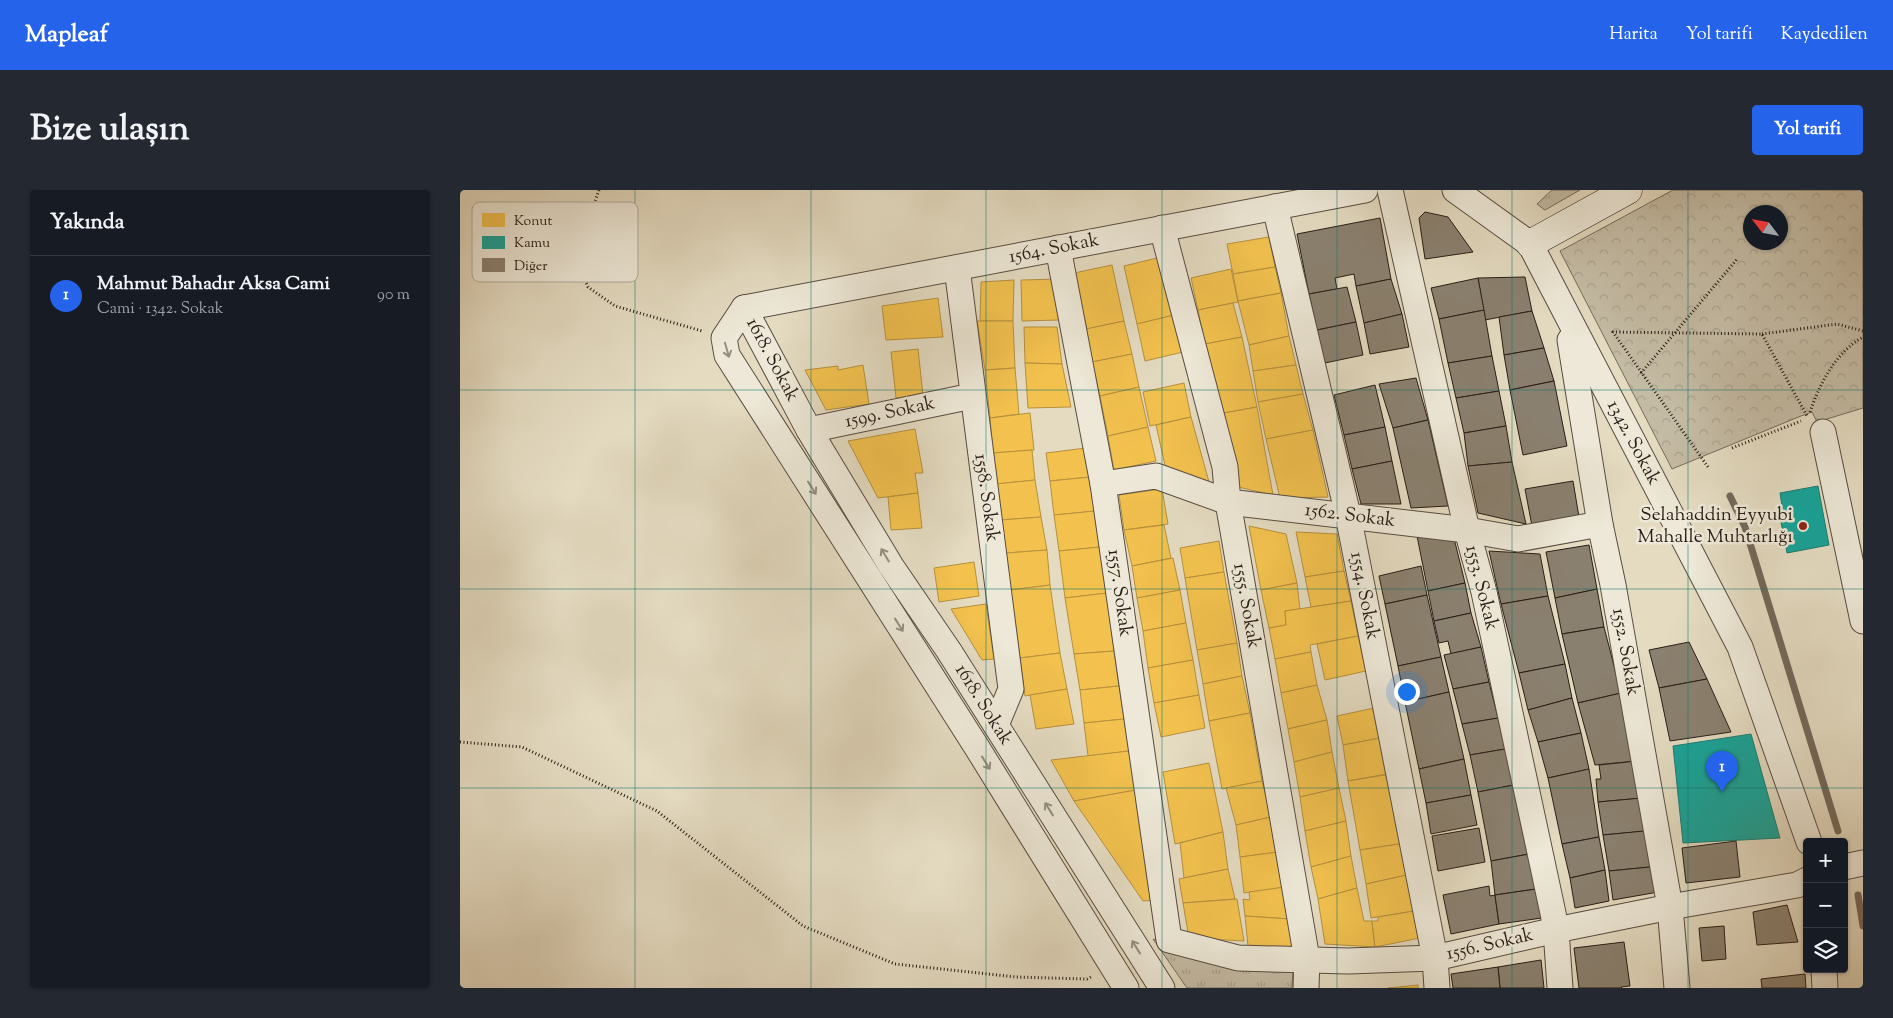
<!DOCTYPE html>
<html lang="tr">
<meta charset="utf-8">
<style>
body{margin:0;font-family:"Sorts Mill Goudy",serif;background:#242831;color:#f1f3f6}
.controls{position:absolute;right:15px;bottom:15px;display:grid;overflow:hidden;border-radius:5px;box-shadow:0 1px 4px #0004}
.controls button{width:45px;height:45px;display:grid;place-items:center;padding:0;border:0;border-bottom:1px solid #363941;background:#171b24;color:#f1f3f6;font:25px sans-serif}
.compass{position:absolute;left:1283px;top:15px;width:45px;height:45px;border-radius:50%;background:#171b24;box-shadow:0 1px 4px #0004;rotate:302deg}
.you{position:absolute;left:946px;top:501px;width:18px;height:18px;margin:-12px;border:4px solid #fff;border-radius:50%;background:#1a73e8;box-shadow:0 0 0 8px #1a73e833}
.badge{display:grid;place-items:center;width:32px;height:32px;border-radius:50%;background:#2563eb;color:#fff;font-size:16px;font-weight:700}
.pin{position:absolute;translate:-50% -41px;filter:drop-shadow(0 1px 2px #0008)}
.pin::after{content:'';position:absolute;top:26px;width:18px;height:15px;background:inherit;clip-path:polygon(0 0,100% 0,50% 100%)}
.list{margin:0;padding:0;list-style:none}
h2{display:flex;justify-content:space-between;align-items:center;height:65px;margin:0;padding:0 20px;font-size:21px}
h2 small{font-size:16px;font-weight:400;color:#9ea1a6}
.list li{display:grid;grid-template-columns:32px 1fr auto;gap:15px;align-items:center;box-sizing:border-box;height:80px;padding:0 20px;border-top:1px solid #363941}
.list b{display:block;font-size:19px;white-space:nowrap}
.list p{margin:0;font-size:16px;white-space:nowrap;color:#9ea1a6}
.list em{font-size:16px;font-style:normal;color:#9ea1a6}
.icon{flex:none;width:28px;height:28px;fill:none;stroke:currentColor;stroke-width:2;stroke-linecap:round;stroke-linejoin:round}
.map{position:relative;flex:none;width:1403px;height:798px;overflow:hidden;border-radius:5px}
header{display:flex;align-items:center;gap:30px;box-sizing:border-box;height:70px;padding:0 25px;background:#2563eb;color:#fff}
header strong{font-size:24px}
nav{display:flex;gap:28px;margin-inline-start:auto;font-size:18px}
.intro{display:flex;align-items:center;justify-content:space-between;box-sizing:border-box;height:120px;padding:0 30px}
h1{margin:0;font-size:35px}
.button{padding:12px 22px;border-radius:5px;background:#2563eb;color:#fff;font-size:18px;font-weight:700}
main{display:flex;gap:30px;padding:0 30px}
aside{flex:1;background:#171b24;border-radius:5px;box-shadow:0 1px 4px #0004}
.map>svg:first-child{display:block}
</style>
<header>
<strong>Mapleaf</strong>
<nav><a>Harita</a><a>Yol tarifi</a><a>Kaydedilen</a></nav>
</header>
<div class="intro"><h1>Bize ulaşın</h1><a class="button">Yol tarifi</a></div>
<main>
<aside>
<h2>Yakında<small></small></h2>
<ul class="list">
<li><span class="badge">1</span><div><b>Mahmut Bahadır Aksa Cami</b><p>Cami · 1342. Sokak</p></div><em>90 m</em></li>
</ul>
</aside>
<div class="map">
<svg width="1403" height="798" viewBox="0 0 1403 798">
<defs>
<pattern id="grass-tufts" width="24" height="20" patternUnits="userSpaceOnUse" patternTransform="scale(1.25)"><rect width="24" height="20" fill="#c4bba4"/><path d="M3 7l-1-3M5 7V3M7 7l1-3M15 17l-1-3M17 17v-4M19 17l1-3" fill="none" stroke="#a8a08c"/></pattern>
<pattern id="forest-crowns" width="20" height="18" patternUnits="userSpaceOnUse" patternTransform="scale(1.25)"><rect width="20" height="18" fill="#c4bba4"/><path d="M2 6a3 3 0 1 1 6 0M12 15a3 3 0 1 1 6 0" fill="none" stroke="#a8a08c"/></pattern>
</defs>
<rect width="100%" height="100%" fill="#e4dbc1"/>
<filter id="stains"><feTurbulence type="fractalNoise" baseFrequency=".004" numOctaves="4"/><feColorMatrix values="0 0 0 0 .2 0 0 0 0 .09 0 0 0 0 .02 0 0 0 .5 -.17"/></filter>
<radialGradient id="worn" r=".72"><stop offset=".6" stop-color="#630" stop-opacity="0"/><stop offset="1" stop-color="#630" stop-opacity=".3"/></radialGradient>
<g fill="url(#grass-tufts)" stroke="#766c5d">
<polygon points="1092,0 1120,0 1085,20 1077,14"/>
<polygon points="693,749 752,772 833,780 832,798 727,798"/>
</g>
<path fill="url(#forest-crowns)" stroke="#766c5d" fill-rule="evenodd" d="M1213,0H1403V218L1357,232L1352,222L1341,226L1212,279L1100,61ZM1290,22H1320V52H1290Z"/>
<g fill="#f2c14e" stroke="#b6903d">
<polygon points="809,47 815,77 773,84 767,54"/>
<polygon points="701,67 714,125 677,134 664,76"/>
<polygon points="652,75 664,131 627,139 614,83"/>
<polygon points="815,77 821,103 778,111 773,84"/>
<polygon points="771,79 778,112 738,120 731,88"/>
<polygon points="599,89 600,130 562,131 561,90"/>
<polygon points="554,90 553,131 520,131 521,92"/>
<polygon points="821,103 829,146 789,155 778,111"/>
<polygon points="478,108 483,147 426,150 422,116"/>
<polygon points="773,113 782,147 745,154 738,120"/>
<polygon points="714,125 723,162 685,171 677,134"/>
<polygon points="517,131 553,131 555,178 525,180"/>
<polygon points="664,131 672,164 632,172 626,139"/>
<polygon points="564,137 597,137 602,174 565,173"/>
<polygon points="829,146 836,175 793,181 789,155"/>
<polygon points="782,147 797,217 764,223 745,154"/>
<polygon points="458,159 463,205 436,208 431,162"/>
<polygon points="672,164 679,197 640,206 632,172"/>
<polygon points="565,173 602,174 611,217 568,218"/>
<polygon points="403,175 409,214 366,220 345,180 378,176 378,180"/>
<polygon points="836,175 843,204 798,212 793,181"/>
<polygon points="555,178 559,224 530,228 525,180"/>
<polygon points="724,193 731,227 690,236 683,202"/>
<polygon points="679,197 688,237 648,246 640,206"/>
<polygon points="843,204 853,240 806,249 798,212"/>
<polygon points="797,217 813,305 778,297 764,223"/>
<polygon points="570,223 574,260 533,263 530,228"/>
<polygon points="731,227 749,292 707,284 696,235"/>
<polygon points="688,237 696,271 654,280 648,246"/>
<polygon points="455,239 463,283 455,283 458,303 418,308 388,251"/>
<polygon points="853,240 868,307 820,308 806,249"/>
<polygon points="626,258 630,287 590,291 586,263"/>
<polygon points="572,260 575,290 536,294 533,263"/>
<polygon points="630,287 635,321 594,325 590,291"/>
<polygon points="575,290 581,327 541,330 536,294"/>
<polygon points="702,299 708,334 664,340 659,305"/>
<polygon points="458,303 462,338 431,340 428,307"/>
<polygon points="635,321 640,357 599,361 594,325"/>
<polygon points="581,327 587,360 546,363 541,330"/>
<polygon points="704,335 711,368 672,376 664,340"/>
<polygon points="789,336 826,344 837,393 801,400"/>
<polygon points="836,342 877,344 884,381 845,387"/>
<polygon points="759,351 764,382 725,388 720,358"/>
<polygon points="640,357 647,403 605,408 599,361"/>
<polygon points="587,360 590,395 550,400 546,363"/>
<polygon points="713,368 720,400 677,408 672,376"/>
<polygon points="514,372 519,406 479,412 474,378"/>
<polygon points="884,381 891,411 851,417 845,387"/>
<polygon points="764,382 777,453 737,460 725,388"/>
<polygon points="837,393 840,419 825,421 826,435 809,438 801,400"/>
<polygon points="590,395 600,463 560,468 550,400"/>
<polygon points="720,400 726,433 683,441 677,408"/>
<polygon points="647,403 654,461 614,464 605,408"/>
<polygon points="891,411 898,446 850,455 851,462 815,469 809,438 826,435 825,421"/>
<polygon points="526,414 534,469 522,470 491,419"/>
<polygon points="726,433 733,470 688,478 683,441"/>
<polygon points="898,446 906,481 865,490 857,454"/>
<polygon points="777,453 782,486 743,494 737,460"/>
<polygon points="654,461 659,496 620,500 614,464"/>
<polygon points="851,462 857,495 821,503 815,469"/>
<polygon points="600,463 607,499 565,506 560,468"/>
<polygon points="733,470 739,505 694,513 688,478"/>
<polygon points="782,486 790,523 749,531 743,494"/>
<polygon points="857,495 867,530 828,539 821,503"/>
<polygon points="659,496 664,529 624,533 620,500"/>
<polygon points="607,499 614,534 576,539 570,505"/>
<polygon points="739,505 745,538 701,547 694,513"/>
<polygon points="914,518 920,548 883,555 877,526"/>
<polygon points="790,523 802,591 762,599 749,531"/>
<polygon points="664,529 669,561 628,566 624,533"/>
<polygon points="867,530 872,562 834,572 828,539"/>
<polygon points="920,548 927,584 888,591 883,555"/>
<polygon points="669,561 676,600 614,611 591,570"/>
<polygon points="872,562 879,598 840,607 834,572"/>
<polygon points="749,573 763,642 715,654 703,582"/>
<polygon points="931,584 945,653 900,660 888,591"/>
<polygon points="802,591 811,627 776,635 766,598"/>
<polygon points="879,598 886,631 845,641 840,607"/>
<polygon points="676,600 696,710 683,711 614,611"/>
<polygon points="811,627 818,662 780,667 776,635"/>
<polygon points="886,631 891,666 851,677 845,641"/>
<polygon points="763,642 768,679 724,688 720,653"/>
<polygon points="945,653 947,685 906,694 900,660"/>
<polygon points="818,662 825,697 784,703 780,667"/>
<polygon points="891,666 897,698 858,709 851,677"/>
<polygon points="768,679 775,709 723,713 719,689"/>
<polygon points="947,685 954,721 911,728 906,694"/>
<polygon points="825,697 830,729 785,726 783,709 790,710 789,702"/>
<polygon points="897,698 904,731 912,731 915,757 865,754 858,709"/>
<polygon points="777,709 784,751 729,748 723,713"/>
<polygon points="954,721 960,748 915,757 912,731 918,731 918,727"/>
<polygon points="785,726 830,729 835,759 788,756"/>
<polygon points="958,795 958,798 928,798"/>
</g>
<g fill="#17a398" stroke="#1c7b71">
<polygon points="1358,296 1369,355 1327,363 1318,317 1322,316 1320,303"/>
<polygon points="1291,544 1320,648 1223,653 1213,556"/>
</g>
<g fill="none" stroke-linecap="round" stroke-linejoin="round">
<g stroke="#73685a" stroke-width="7">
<polyline points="1270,306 1285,337 1378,641"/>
<polyline points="1398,705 1403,736"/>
</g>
</g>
<g fill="#8a806f" stroke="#291d16">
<polygon points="965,22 988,27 1013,62 965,69 959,28"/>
<polygon points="920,28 931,89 896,96 894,84 875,88 877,99 849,104 837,44"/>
<polygon points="1065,87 1072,121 1025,130 1018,88"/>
<polygon points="1018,88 1024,120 979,129 971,98"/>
<polygon points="931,89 942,124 904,133 896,96"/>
<polygon points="887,97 896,132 857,140 849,104"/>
<polygon points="1024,120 1032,166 988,173 979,129"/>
<polygon points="1072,121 1084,158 1044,165 1039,127"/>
<polygon points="942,124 949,157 910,164 904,133"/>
<polygon points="896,132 903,165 865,173 857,140"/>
<polygon points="1084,158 1094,191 1050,200 1044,165"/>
<polygon points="1032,166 1039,201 996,208 988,173"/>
<polygon points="956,188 968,230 933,238 919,194"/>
<polygon points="1094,191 1107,256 1063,265 1050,200"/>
<polygon points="915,195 925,237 884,245 874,205"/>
<polygon points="1039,201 1046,236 1004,243 996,208"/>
<polygon points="968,230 988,316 951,318 933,238"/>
<polygon points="1046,236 1052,272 1008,276 1004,243"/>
<polygon points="925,237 932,271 892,279 884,245"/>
<polygon points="932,271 941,314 901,314 892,279"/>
<polygon points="1052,272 1066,334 1018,323 1008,276"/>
<polygon points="1113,291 1119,327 1072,336 1065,299"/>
<polygon points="993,344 1005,393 968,401 957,346"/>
<polygon points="1129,355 1137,399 1095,408 1086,362"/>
<polygon points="1029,361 1080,364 1088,406 1041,414"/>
<polygon points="961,376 967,405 925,414 919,386"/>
<polygon points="1005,393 1011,423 974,431 968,401"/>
<polygon points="1137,399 1144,437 1102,444 1095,408"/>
<polygon points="967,405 981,467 938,476 925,414"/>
<polygon points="1088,406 1105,474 1059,483 1041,414"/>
<polygon points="1011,423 1021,457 991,464 988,451 979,453 974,431"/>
<polygon points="1144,437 1161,503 1118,513 1102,444"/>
<polygon points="1229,452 1247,489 1199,498 1189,460"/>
<polygon points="1021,457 1029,492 993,499 984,465"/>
<polygon points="981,467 989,502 945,512 938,476"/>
<polygon points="1105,474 1112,508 1068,520 1059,483"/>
<polygon points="1247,489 1271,542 1210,551 1199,498"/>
<polygon points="1029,492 1038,528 1002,534 993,499"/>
<polygon points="989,502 1004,569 959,579 945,512"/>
<polygon points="1161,503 1177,571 1135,575 1118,513"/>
<polygon points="1112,508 1121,543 1078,552 1068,520"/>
<polygon points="1038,528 1045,559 1010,565 1002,534"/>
<polygon points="1121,543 1129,579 1088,588 1078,552"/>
<polygon points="1045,559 1054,595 1018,602 1010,565"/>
<polygon points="1004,569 1011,605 966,613 959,579"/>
<polygon points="1177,571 1182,608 1138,612 1136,589 1141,589 1139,575"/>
<polygon points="1129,579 1139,647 1102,654 1088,588"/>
<polygon points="1054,595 1069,664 1031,671 1018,602"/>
<polygon points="1011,605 1017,635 971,644 966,613"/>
<polygon points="1182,608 1187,641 1143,645 1138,612"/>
<polygon points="1019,638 1025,672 978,681 972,646"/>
<polygon points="1194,640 1200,676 1149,681 1143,645"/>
<polygon points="1139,647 1145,680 1110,688 1102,654"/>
<polygon points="1276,651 1280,687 1226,693 1222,658"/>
<polygon points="1069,664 1076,699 1035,705 1031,671"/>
<polygon points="1200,676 1204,701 1153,710 1149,681"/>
<polygon points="1145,680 1149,711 1115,718 1110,688"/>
<polygon points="1029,696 1030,706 1035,705 1039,734 991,744 983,705"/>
<polygon points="1076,699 1082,728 1039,734 1035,705"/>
<polygon points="1327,715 1338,752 1297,755 1293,722"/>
<polygon points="1264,736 1266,769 1242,771 1239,738"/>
<polygon points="1164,752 1170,796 1161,797 1162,798 1119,798 1114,758"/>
<polygon points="1081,770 1084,798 1040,798 1038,777"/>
<polygon points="1038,777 1040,798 993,798 991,784"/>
<polygon points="1345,784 1346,798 1302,798 1301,789"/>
</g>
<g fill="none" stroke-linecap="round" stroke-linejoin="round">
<defs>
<g id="street">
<polyline points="930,0 1007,340 1024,402 1093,723 1096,740 1100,798"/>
<polyline points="995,0 1070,54 1280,457 1349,652"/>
<polyline points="815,17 888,325 975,768 977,798"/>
<polyline points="702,38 765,277 768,312 847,769 846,798"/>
<polyline points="598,58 643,294 709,750 778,768 888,771 975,768 1096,740 1210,717 1337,695 1347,690"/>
<polyline points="497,78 551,499 536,535"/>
<polyline points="284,118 264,148 267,165 516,556 666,798"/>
<polyline points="284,118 349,240 431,376 489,461 702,798"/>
<polyline points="284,118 905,0"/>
<polyline points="1110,150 1140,334 1153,395 1210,717 1217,798"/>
<polyline points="349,240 512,206"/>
<polyline points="1363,242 1403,431"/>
<polyline points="643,294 696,286 768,312 1007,340 1058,349 1140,334"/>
<polyline points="1384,677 1403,673"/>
<polyline points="1364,779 1365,798"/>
</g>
<polyline id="secondary" points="1070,54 1168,0"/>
</defs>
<use href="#street" stroke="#584c41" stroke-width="27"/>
<use href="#secondary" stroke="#291d16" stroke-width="29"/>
<g stroke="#291d16" stroke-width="3" stroke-dasharray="1 2.5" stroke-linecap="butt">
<polyline points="139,0 125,39 118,73 128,97 155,116 242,141"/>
<polyline points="1302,144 1377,134 1403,141"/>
<polyline points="1181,183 1278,68"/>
<path d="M1350,222C1360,193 1376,162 1403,147"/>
<polyline points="1272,258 1341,231"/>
<polyline points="1248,277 1153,142 1302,144 1347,226"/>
<polyline points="0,552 62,557 197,621 343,736 435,774 556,787 627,789 631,787"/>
</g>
<use href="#street" stroke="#ede8d7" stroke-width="25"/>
<use href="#secondary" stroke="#ede8d7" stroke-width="28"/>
</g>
<defs><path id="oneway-shaft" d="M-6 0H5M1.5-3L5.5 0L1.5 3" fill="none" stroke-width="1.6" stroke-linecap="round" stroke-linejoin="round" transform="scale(1.25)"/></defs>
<g stroke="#958d80">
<use href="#oneway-shaft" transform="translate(267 160) rotate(74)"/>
<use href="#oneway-shaft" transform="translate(352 298) rotate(58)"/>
<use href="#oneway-shaft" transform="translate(425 365) rotate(-121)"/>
<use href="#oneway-shaft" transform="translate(439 435) rotate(58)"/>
<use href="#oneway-shaft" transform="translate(526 573) rotate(58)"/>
<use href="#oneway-shaft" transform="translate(589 619) rotate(-122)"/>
<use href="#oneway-shaft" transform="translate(676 757) rotate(-122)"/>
</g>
<path fill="none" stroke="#0f766e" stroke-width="1" stroke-opacity="0.55" d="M175,0V798M351,0V798M526,0V798M702,0V798M877,0V798M1052,0V798M1228,0V798M0,200H1403M0,399H1403M0,598H1403"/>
<circle fill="#8f2418" stroke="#ede8d7" stroke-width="2" cx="1343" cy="336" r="5"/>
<g text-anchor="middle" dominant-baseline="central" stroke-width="5" stroke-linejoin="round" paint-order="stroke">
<g font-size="19" fill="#291d16" stroke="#ede8d7">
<text transform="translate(594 59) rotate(-11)">1564. Sokak</text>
<text transform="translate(312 170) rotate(62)">1618. Sokak</text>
<text transform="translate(430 223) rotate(-12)">1599. Sokak</text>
<text transform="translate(1173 253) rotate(62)">1342. Sokak</text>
<text transform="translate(526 308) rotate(82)">1558. Sokak</text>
<text transform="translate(890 326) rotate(7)">1562. Sokak</text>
<text transform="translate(1021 398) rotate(76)">1553. Sokak</text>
<text transform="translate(659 403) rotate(82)">1557. Sokak</text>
<text transform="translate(904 406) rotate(79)">1554. Sokak</text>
<text transform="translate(786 416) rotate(80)">1555. Sokak</text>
<text transform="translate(1165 462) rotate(80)">1552. Sokak</text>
<text transform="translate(523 515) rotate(58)">1618. Sokak</text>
<text transform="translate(1030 755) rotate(-13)">1556. Sokak</text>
</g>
<g font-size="19" fill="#291d16" stroke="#ede8d7" text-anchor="end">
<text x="1333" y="325">Selahaddin Eyyubi<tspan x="1333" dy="22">Mahalle Muhtarlığı</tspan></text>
</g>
</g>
<rect x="12" y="12" width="166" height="80" rx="8" fill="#ede8d7" stroke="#b2ab9d" stroke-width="1"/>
<rect x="22" y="23" width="23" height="14" fill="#f2c14e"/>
<rect x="22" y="46" width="23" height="13" fill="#17a398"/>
<rect x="22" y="68" width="23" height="14" fill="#8a806f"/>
<g font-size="14" fill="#291d16">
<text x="54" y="35">Konut</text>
<text x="54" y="57">Kamu</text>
<text x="54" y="80">Diğer</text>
</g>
<rect width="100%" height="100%" filter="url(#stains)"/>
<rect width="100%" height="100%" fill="url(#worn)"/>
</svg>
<div class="controls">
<button>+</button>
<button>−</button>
<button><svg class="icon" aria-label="layers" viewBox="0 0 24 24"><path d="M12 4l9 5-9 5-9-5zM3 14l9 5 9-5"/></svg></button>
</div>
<svg class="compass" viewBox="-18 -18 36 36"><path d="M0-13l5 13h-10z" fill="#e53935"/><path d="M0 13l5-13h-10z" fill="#9ea1a6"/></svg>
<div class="you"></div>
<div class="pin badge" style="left:1262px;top:602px">1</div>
</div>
</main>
